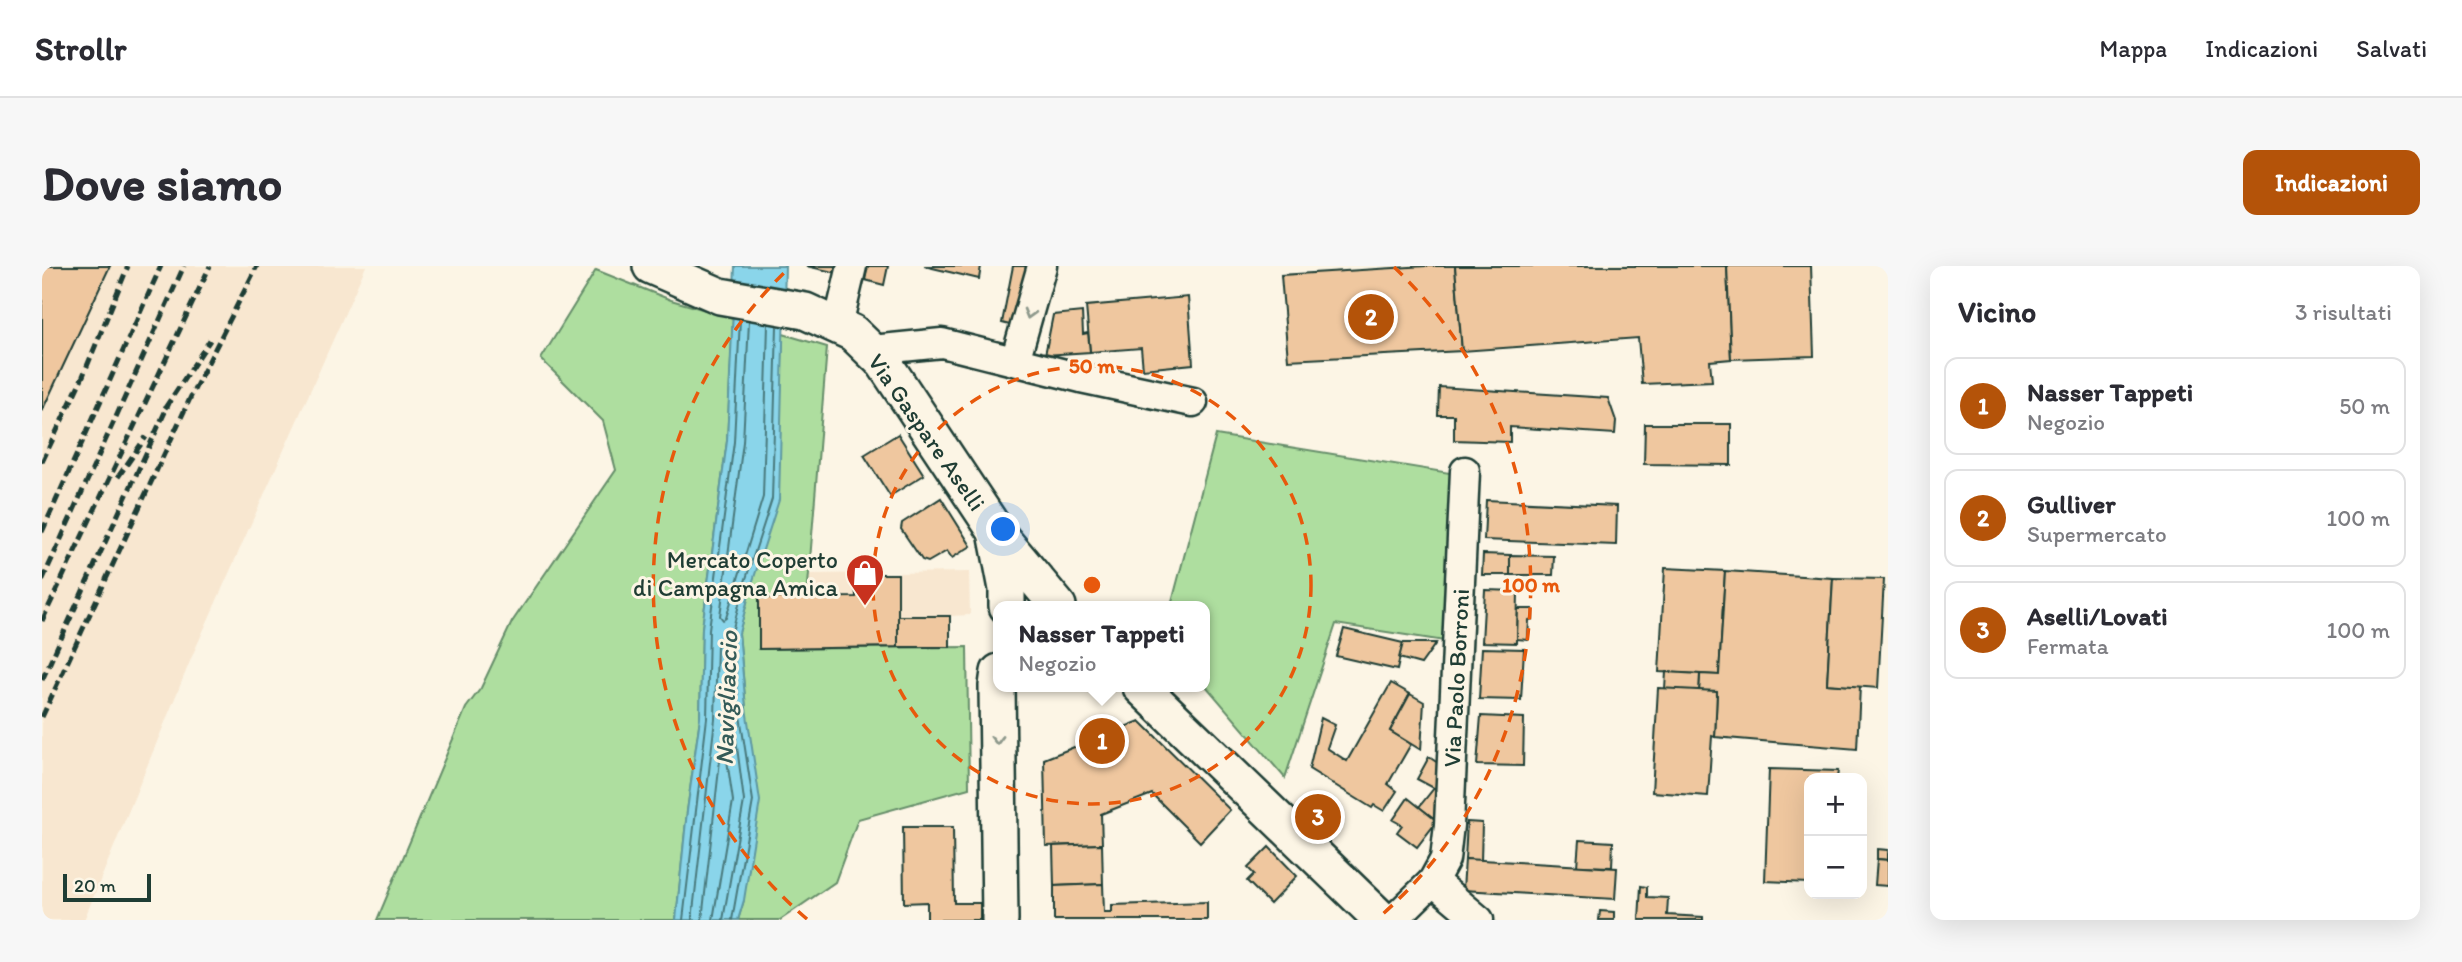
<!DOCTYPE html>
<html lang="it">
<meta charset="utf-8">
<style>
body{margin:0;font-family:Itim,sans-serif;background:#f7f7f7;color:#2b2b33}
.controls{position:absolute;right:21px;bottom:21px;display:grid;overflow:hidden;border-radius:14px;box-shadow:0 7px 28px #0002}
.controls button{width:63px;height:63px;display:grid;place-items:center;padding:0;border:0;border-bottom:2px solid #e1e1e2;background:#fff;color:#2b2b33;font:35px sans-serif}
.scale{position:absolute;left:21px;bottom:18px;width:88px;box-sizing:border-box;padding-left:7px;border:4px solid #1f3d34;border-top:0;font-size:19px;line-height:24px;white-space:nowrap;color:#1f3d34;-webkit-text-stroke:5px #fcf5e5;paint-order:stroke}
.you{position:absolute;left:962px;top:264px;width:24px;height:24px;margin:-18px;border:5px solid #fff;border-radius:50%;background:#1a73e8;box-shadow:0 0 0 10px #1a73e833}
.badge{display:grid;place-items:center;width:46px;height:46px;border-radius:50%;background:#b45309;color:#fff;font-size:23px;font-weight:700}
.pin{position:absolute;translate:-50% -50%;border:4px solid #fff;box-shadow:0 2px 7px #0006}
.popup{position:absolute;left:951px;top:335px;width:217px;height:91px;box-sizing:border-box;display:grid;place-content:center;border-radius:14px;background:#fff;filter:drop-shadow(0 2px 5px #0005);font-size:23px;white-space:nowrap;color:#7c7c81}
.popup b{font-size:26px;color:#2b2b33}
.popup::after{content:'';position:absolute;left:50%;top:100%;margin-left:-14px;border:14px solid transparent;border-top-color:#fff}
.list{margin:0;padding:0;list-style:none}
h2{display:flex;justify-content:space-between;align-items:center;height:91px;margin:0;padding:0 28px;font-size:30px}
h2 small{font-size:23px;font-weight:400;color:#7c7c81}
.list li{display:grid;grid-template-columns:46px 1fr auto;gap:21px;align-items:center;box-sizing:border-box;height:98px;margin:0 14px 14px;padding:0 14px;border:2px solid #e1e1e2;border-radius:14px}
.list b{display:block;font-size:26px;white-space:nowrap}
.list p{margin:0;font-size:23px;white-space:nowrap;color:#7c7c81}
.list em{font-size:23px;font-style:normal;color:#7c7c81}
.map{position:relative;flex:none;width:1846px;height:654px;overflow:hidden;border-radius:14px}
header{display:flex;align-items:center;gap:42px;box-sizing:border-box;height:98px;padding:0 35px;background:#fff;border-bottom:2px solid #e1e1e2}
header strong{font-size:33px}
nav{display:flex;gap:38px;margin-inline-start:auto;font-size:24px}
.intro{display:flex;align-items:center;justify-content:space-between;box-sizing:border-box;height:168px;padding:0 42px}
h1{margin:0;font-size:49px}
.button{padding:18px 32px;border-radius:14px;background:#b45309;color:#fff;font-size:24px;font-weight:700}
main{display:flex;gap:42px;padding:0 42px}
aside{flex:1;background:#fff;border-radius:14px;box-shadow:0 7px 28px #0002}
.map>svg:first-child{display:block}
</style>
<header>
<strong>Strollr</strong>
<nav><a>Mappa</a><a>Indicazioni</a><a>Salvati</a></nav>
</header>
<div class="intro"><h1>Dove siamo</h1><a class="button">Indicazioni</a></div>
<main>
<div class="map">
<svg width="1846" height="654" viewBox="0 0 1846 654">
<rect width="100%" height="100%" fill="#fcf5e5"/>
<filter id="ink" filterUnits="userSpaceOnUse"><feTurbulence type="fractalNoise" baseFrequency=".0143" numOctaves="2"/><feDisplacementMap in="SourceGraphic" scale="14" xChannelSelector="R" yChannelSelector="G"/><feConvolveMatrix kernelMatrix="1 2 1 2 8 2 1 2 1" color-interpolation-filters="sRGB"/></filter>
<g filter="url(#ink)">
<g fill="#f8e7d0">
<polygon points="4,0 324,0 151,388 42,654 0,654 0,8"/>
<polygon points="927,306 928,349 908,350 908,381 717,383 717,333 765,332 766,308"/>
</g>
<g fill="#aede9f" stroke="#668e6a" stroke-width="2">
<polygon points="554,4 629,34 691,52 685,175 660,362 658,452 645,545 634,654 335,654 424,442 439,422 470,356 574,204 561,155 499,93"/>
<polygon points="741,68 785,81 765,332 717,383 925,381 927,522 816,553 793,616 738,654 696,654 702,634 704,442 697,367 709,321 739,127"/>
<polygon points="1174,169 1408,207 1409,376 1294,358 1243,512 1163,419 1163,340 1129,340"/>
</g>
<polygon fill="#8ad5ea" stroke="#5f98a1" stroke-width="2" points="693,0 743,0 737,234 709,321 697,367 704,442 718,535 702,634 696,654 634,654 645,545 658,452 660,362 685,175"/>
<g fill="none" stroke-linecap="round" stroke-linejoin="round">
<g stroke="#4a7a7d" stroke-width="2">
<polyline points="707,55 701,176 678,350 681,354 684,352 721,231 726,58"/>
<polyline points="641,654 665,452 667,363 692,176 698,53"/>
<polyline points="650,654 673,453 675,380 679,376 682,380 702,535 681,654"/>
<polyline points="660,654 678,494 682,491 685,494 691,535 671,654"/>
<polyline points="690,654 711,535 697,443 690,366 702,319 730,233 735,60"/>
</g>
</g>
<g fill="#efc79f" stroke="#1f3d34" stroke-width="2">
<polygon points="4,0 68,0 0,145 0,8"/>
<polygon points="764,0 797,0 796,7"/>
<polygon points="826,0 846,0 842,19 823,14"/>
<polygon points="882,0 939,0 937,13"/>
<polygon points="971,0 991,0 979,62 960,57"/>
<polygon points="1384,0 1413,0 1420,85 1246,94 1239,9"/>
<polygon points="1413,0 1685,0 1689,93 1668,95 1670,115 1600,118 1596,72 1420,85"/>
<polygon points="1685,0 1769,0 1772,90 1689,93"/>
<polygon points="1146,31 1151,98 1101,103 1099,82 1048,86 1044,40"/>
<polygon points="1040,46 1041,68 1046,67 1048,86 1003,89 1011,49"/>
<polygon points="1397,121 1566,132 1574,155 1573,168 1468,161 1468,176 1412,174 1412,149 1396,149"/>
<polygon points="1603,158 1689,158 1689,199 1602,198"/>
<polygon points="856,168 882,209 848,230 822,189"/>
<polygon points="899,232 929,280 910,292 905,285 886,296 880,294 859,263 860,257"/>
<polygon points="1444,234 1575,240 1574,279 1442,274"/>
<polygon points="1441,288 1468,289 1468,309 1440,309"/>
<polygon points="1468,289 1512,290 1511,309 1468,309"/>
<polygon points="1623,302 1683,305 1677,409 1617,406"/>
<polygon points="1683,305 1791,312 1785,418 1818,420 1815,483 1673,471 1675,425 1657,425 1658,408 1677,409"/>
<polygon points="813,308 856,308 856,381 717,383 717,332 814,331"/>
<polygon points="1791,312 1842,313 1836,422 1785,418"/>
<polygon points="1443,324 1476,325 1475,377 1440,376"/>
<polygon points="1476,343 1491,343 1491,353 1487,354 1486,374 1475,373"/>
<rect x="856" y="350" width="52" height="31"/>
<polygon points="1302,363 1361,377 1355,404 1294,390"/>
<polygon points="1361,377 1394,377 1379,398 1357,392"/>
<polygon points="1440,382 1482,383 1479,434 1437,433"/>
<polygon points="1624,406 1658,408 1657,425 1623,423"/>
<polygon points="1349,417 1368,428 1348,465 1369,478 1346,518 1355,525 1342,545 1332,539 1330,542 1267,503 1279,452 1293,459 1285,482 1305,495"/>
<polygon points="1616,422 1675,425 1673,471 1670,470 1666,530 1610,526"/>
<polygon points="1368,428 1382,436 1379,484 1348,465"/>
<polygon points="1439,450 1482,452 1481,500 1435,499"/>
<polygon points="1098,455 1188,544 1158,576 1110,528 1059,548 1060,578 1004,580 1002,493"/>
<polygon points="1387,491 1403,502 1395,555 1377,541 1392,522 1375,513"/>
<polygon points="1727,503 1796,505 1795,512 1767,512 1767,617 1723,615"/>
<polygon points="1366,532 1395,555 1375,581 1355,566 1360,559 1351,554"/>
<polygon points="1425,556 1440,557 1439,595 1423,593"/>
<polygon points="861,561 911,561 912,637 938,637 938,654 885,654 885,636 862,637"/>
<polygon points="1537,574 1571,576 1570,601 1535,600"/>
<polygon points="1060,578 1061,618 1012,620 1011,580"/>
<polygon points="1227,581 1255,610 1228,638 1205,615 1212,608 1206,602"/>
<polygon points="1835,583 1846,584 1846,594 1835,593"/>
<polygon points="1423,593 1575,602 1573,633 1421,624"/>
<polygon points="1835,593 1846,594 1846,620 1833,619"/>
<polygon points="1061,618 1062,646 1070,646 1070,639 1165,636 1165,654 1012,654 1012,620"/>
<polygon points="1599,620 1605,621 1605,631 1626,632 1625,649 1661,651 1661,654 1597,654"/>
<polygon points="1558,645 1572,646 1572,654 1557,654"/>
</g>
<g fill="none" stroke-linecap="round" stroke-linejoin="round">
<defs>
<g id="minor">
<polyline points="796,59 810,0"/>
<polyline points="830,84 900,77 1039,112 1151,136"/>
<polyline points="973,95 1000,0"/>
<polyline points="1391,615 1403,593 1407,559 1423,205"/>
<polyline points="1351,654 1391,615 1437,654"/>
</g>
<g id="tertiary">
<polyline points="609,0 678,30 763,45 811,67 842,97 955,267 1016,340"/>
<polyline points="955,271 965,323 965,340"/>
<polyline points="957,406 955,420 958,654"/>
<polyline points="1099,421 1340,654"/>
</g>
</defs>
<use href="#minor" stroke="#1f3d34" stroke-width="33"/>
<use href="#tertiary" stroke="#1f3d34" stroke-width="40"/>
<use href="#minor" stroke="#fcf5e5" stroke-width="28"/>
<use href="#tertiary" stroke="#fcf5e5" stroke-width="35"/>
<g stroke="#1f3d34" stroke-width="5" stroke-dasharray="10 5" stroke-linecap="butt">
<polyline points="123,142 168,74"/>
<polyline points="0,196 41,110 86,0"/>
<polyline points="76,211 104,171"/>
<polyline points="0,266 119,0"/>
<polyline points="0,315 142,0"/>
<polyline points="0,355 168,0"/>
<polyline points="0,414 128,135"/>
<polyline points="0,451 151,126 215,0"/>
</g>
</g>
<defs><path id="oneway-chevron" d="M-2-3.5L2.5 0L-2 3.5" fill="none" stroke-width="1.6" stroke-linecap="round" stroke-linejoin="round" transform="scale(1.75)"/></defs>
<g stroke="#8e998c">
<use href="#oneway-chevron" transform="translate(987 48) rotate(106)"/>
<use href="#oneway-chevron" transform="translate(955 474) rotate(89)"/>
</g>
</g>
<g fill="none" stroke="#e8590c" stroke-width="3.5" stroke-dasharray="12 9">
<circle cx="1050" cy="319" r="219"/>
<path d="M765 653A439 439 0 0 1 748 1M1352 1A439 439 0 0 1 1335 653"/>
</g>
<defs>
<symbol id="shop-pin" viewBox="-11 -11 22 30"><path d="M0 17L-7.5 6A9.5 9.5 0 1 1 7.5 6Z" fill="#c8321e" stroke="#fcf5e5"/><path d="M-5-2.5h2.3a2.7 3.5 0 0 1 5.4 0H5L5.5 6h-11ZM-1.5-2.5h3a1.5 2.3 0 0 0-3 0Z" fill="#fff"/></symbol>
</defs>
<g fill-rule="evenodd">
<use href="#shop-pin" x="801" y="285" width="44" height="60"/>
</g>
<g text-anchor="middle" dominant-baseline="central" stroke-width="6" stroke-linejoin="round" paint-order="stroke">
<g font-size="24" fill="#1f3d34" stroke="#fcf5e5">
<text transform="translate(885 166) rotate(55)">Via Gaspare Aselli</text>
<text transform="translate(1414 412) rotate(-87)">Via Paolo Borroni</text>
</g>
<g font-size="24" fill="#1f3d34" stroke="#fcf5e5" text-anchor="end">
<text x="796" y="293">Mercato Coperto<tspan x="796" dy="28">di Campagna Amica</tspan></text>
</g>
<g font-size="26" font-style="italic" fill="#345b58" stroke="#fcf5e5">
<text transform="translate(684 432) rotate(-88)">Navigliaccio</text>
</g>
</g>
<circle cx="1050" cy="319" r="10" fill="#e8590c" stroke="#fcf5e5" stroke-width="3.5"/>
<g font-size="21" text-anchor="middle" font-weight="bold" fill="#e8590c" stroke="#fcf5e5" stroke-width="6" stroke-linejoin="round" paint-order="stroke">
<text x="1050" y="107">50 m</text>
<text x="1489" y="326">100 m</text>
</g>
</svg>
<div class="controls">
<button>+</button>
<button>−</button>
</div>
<div class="scale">20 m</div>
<div class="you"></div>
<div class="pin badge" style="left:1060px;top:475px">1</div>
<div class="popup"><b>Nasser Tappeti</b>Negozio</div>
<div class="pin badge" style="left:1329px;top:51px">2</div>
<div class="pin badge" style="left:1276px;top:551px">3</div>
</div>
<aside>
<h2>Vicino<small>3 risultati</small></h2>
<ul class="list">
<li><span class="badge">1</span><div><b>Nasser Tappeti</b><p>Negozio</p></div><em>50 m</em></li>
<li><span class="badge">2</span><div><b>Gulliver</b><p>Supermercato</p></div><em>100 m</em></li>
<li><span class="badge">3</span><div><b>Aselli/Lovati</b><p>Fermata</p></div><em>100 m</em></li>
</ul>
</aside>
</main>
